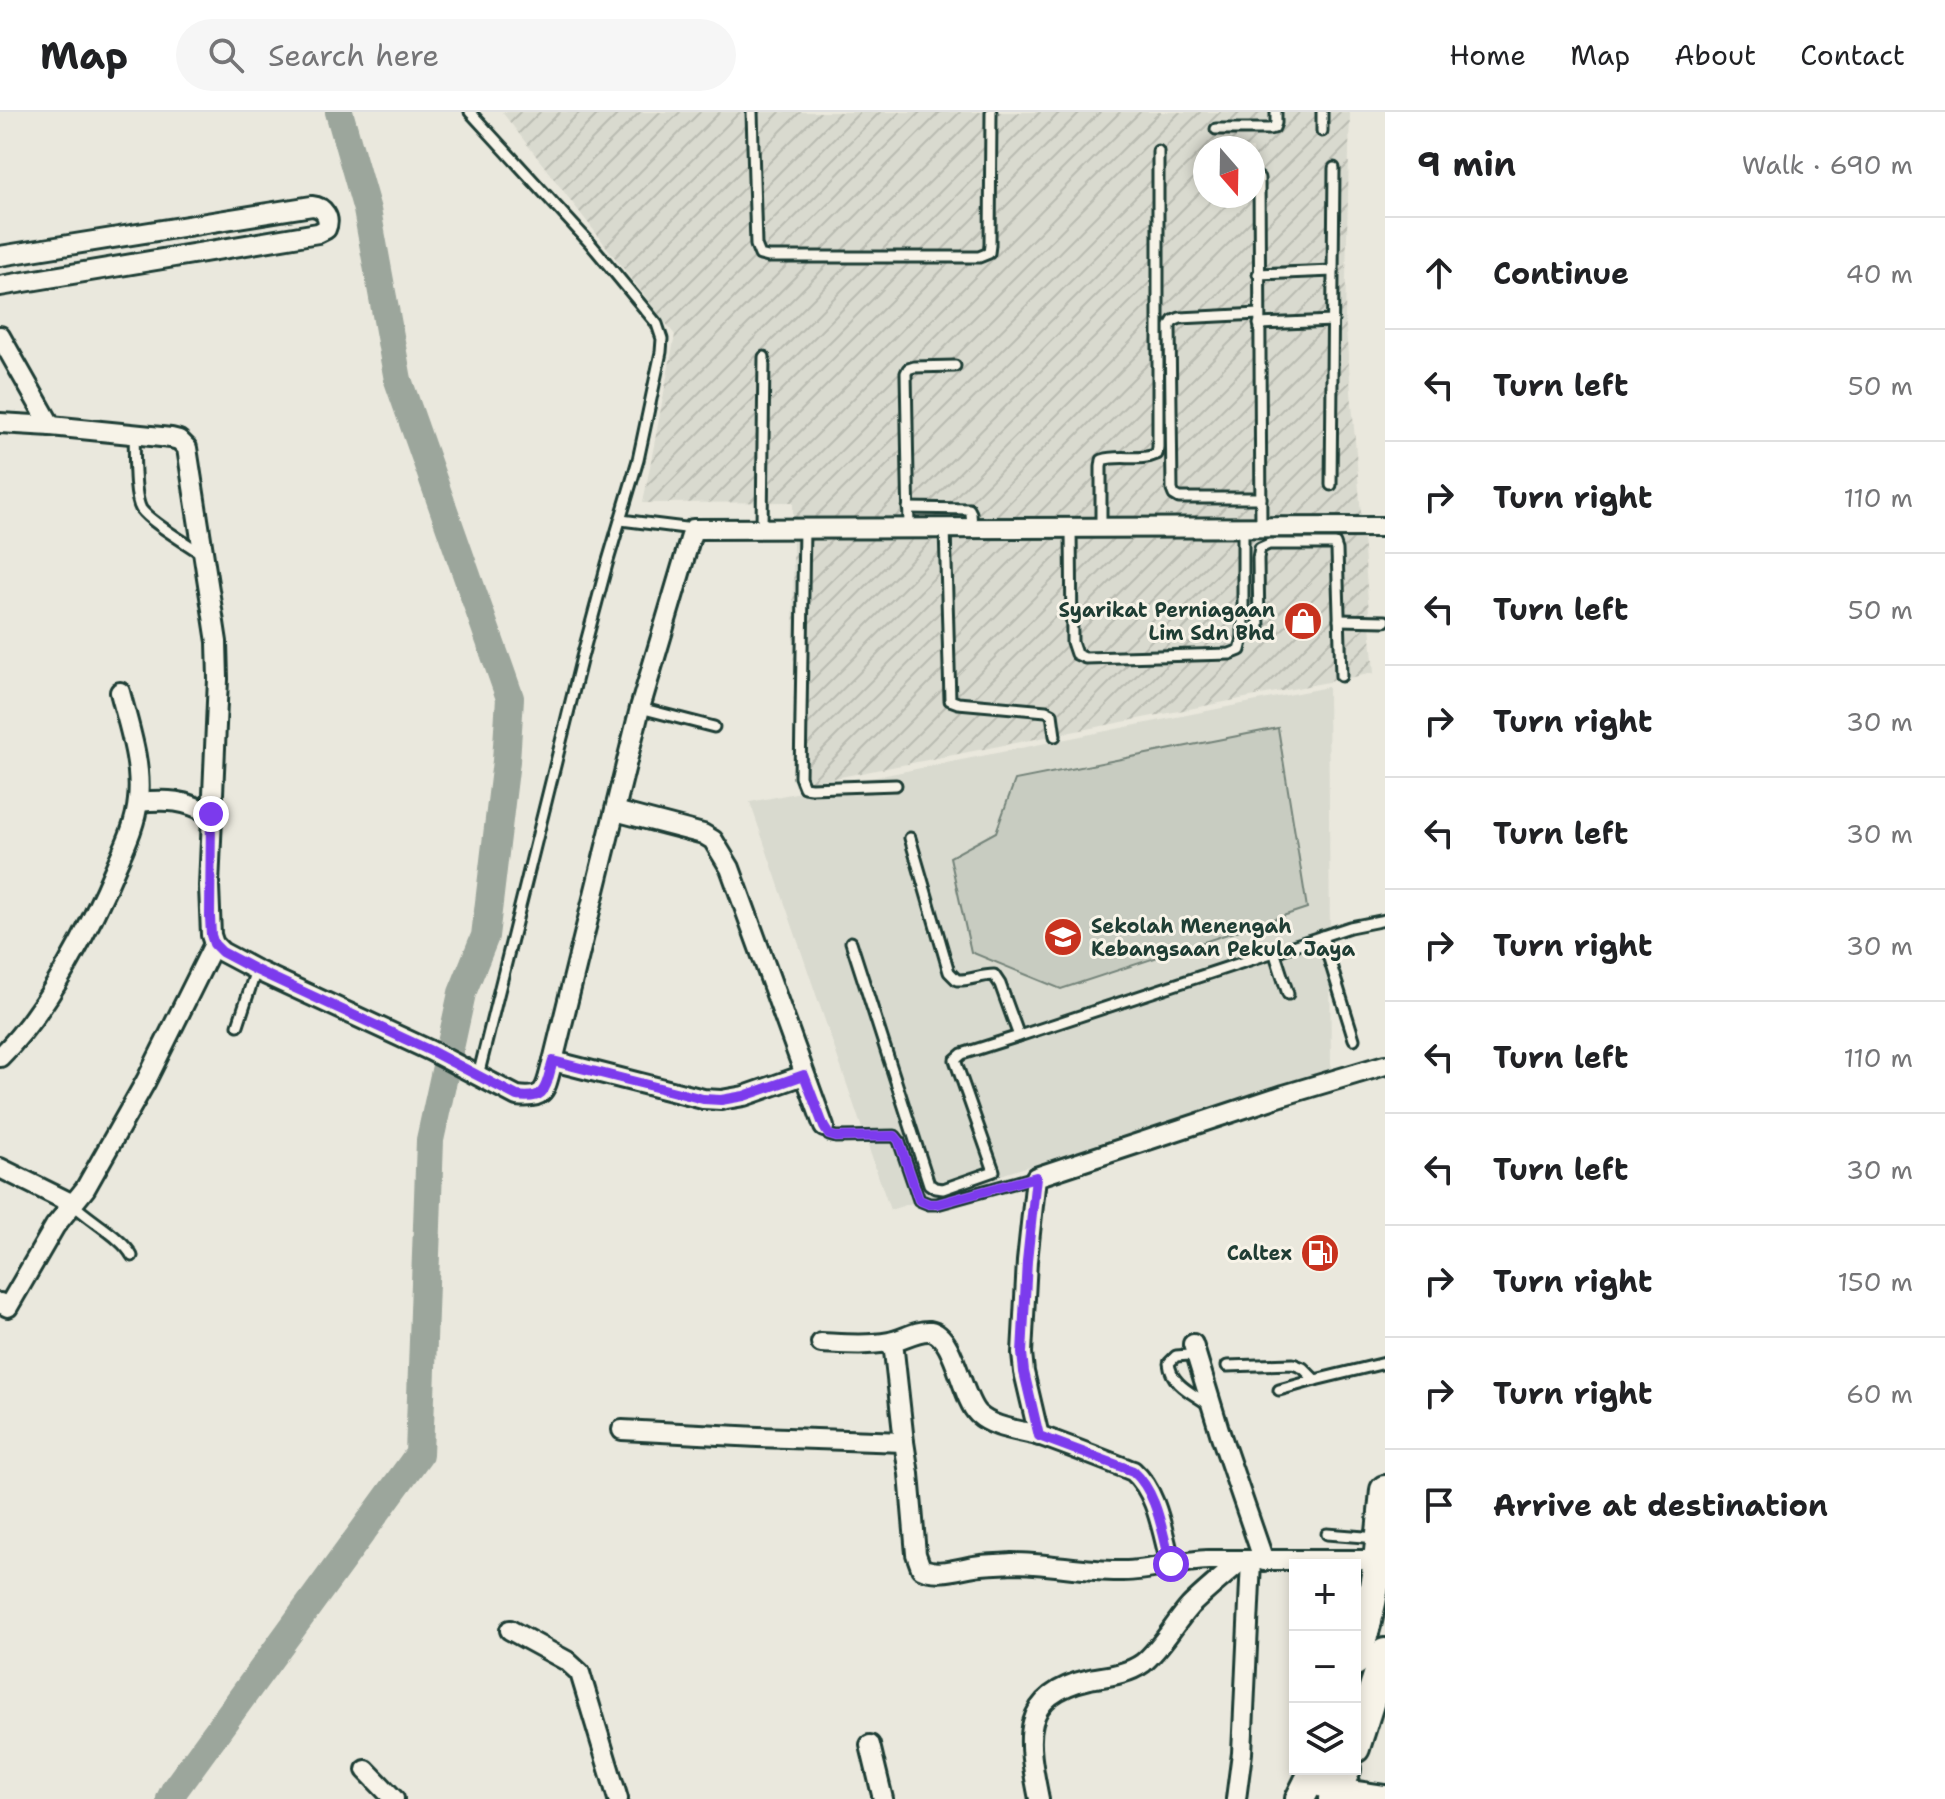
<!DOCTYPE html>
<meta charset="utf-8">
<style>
body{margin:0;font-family:"Shantell Sans",sans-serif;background:#f6f6f6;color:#202124}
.controls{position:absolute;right:24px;bottom:24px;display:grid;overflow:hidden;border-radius:0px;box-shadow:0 4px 12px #0003}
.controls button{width:72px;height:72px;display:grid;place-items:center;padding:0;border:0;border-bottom:2px solid #e0e0e0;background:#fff;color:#202124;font:40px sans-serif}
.compass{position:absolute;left:1193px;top:24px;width:72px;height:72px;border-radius:50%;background:#fff;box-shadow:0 4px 12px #0003;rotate:160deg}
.stop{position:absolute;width:24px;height:24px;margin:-18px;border:6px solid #7c3aed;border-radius:50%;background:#fff}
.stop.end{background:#7c3aed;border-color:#fff;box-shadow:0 2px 8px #0008}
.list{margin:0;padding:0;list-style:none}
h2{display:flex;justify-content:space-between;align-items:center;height:104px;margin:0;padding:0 32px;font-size:34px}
h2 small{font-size:26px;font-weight:400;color:#757577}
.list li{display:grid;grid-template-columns:52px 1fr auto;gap:24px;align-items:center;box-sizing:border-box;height:112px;padding:0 32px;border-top:2px solid #e0e0e0}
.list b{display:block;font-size:30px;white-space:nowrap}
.list em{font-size:26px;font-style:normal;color:#757577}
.icon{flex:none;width:44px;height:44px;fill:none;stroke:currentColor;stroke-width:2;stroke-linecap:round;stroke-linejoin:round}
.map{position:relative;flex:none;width:1385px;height:1687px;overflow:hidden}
header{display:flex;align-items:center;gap:48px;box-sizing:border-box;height:112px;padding:0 40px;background:#fff;border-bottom:2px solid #e0e0e0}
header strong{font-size:38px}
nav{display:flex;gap:44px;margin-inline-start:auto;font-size:28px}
.search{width:560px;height:72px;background:#f6f6f6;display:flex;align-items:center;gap:20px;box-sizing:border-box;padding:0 28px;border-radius:44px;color:#757577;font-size:30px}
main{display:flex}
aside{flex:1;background:#fff}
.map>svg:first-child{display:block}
</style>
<header>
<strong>Map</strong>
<div class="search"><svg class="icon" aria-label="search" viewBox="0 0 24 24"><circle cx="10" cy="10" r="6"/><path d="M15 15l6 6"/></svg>Search here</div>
<nav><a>Home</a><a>Map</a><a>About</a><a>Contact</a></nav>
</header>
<main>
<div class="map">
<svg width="1385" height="1687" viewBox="0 0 1385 1687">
<defs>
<pattern id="industrial-furrows" width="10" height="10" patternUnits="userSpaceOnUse" patternTransform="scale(2)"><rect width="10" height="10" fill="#d9dacf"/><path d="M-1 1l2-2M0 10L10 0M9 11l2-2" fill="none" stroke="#babcb2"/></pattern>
</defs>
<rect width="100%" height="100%" fill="#eae8dd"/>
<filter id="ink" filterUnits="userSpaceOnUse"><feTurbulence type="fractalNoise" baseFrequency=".0125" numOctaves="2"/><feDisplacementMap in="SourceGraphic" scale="16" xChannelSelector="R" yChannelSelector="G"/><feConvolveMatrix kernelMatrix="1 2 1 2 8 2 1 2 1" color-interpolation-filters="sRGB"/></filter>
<g filter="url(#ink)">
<polygon fill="#d9dacf" points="1328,575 1331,959 890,1098 750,690"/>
<path fill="url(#industrial-furrows)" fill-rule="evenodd" d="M502,0H1350L1345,206L1374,561L794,674L793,390L643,391L675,223ZM1205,36H1253V84H1205Z"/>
<polygon fill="#c8ccc1" stroke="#74847a" stroke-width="2" points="1278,616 1307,796 1061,877 971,840 950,745 996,720 1015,668"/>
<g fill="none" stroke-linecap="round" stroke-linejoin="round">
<polyline stroke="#9ca69c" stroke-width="28" points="170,1687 175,1677 419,1342 430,1028 462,881 485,824 506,649 510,586 398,268 367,98 339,0"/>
<defs>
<g id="lane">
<polyline points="470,0 590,131 657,212 662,227 661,240 638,348 607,452 581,549 478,964"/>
<polyline points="752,0 756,133 760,143 768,145 979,145 989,141 990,133 991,0"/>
<polyline points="1322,0 1322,19"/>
<polyline points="1216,17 1269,17 1274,16 1276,11 1276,0"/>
<polyline points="1259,66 1261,415"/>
<polyline points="1258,162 1333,159"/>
<polyline points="1259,202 1180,206 1173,209 1170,214 1172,378 1174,383 1179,386 1261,386"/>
<polyline points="1259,212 1333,209"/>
<path d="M134,323C135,340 133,383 141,397C150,410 188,432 202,442"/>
<polyline points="1331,373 1334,56"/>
<polyline points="908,396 969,397 971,401 972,416"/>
<polyline points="621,408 693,417"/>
<path d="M1101,415V355L1102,348C1120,342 1140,350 1157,342L1158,335V39"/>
<polyline points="762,416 764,245"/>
<polyline points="804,416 800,665 804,675 811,676 896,673"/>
<polyline points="909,416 906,261 908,257 914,255 955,254"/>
<polyline points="945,416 950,588 958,591 1046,599 1052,602 1055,624"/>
<polyline points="1071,416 1072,530 1076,542 1085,546 1230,542 1240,538 1243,526 1243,415"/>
<polyline points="1339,508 1385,509"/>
<polyline points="1259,520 1258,446 1260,436 1269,432 1335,432 1337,438 1341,564"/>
<polyline points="640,596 714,615"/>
<path d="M910,726L949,860L957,868C970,869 980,863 994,863L1000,872L1019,924L1350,815L1385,808"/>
<polyline points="1322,824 1354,927"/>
<polyline points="851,830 929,1072 935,1076 943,1077 994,1059 955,948 962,942 1019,924"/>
<polyline points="1274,839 1288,882"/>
<polyline points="238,913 256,858"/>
<polyline points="824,1015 829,1023 836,1025 895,1024 899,1029 919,1088 929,1092 937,1092 1035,1065"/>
<path d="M73,1092C89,1108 123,1126 132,1144"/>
<path d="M1196,1249L1189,1243L1176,1244L1169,1251C1171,1273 1193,1281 1209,1293"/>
<polyline points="1227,1254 1293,1252 1303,1256 1315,1268"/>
<polyline points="1279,1278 1315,1268 1385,1251"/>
<polyline points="1327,1422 1377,1426"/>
</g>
<g id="street">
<path d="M0,144L312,94C324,95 331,106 326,117L318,121L0,174"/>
<path d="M0,224L51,314L171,326L179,328L187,336L217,530L218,567L209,774L211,823L214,832L222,840L256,858L431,939L517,984C548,988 545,975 553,949L640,596L693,417L1385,415"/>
<polyline points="0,311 51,314"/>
<path d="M138,690C168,687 185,688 211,702"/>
<polyline points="615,699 703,722 713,728 730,756 824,1015"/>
<path d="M0,945C48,898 91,814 117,752C126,732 136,711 138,688C142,652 129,615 120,580"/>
<polyline points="553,949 703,987 721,988 744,984 804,963"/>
<polyline points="0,1056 73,1092"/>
<polyline points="0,1191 8,1195 55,1114 85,1077 146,969 214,832"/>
<polyline points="893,1230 904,1330"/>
<path d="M821,1231C844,1232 866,1234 889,1230C902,1228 916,1218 930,1219C955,1223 961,1286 978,1302C994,1317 1021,1318 1041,1324C1072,1335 1102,1347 1133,1359C1158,1381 1162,1421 1171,1452"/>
<polyline points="1193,1232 1220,1321 1264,1449"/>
<path d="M622,1318L758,1325L904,1330L909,1362L916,1442L921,1456C940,1465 962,1455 981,1453C991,1452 1002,1452 1012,1451C1049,1451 1086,1460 1123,1459C1151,1459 1179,1449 1208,1448H1379"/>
<polyline points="1039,1324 1024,1260 1022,1241 1027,1149 1036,1065 1284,983 1385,953"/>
<polyline points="510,1518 567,1549 580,1561 618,1687"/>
<polyline points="870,1633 883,1687"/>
<polyline points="366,1658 394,1687"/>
<path d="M1039,1687C1027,1627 1018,1583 1090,1567C1108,1564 1128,1562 1143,1551C1162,1535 1174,1512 1190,1494C1206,1478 1224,1464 1241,1449"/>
<polyline points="1236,1687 1242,1641 1251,1449"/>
</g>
<polyline id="secondary" points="1311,1668 1337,1679 1385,1686"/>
<g id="primary">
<path d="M1355,1549C1375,1495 1380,1436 1385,1378"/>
<polyline points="1355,1636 1385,1541"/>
<polyline points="1300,1687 1315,1657"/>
<polyline points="1333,1687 1346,1657"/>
</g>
</defs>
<use href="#lane" stroke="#1f3d34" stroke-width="15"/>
<use href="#street" stroke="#1f3d34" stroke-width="24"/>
<use href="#secondary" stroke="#1f3d34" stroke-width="30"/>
<use href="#primary" stroke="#1f3d34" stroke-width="34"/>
<use href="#lane" stroke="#f7f3e8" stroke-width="9"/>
<use href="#street" stroke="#f7f3e8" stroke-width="18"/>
<use href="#secondary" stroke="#f7f3e8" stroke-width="24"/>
<use href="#primary" stroke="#f7f3e8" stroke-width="28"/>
</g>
</g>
<g fill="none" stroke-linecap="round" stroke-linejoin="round" filter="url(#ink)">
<path stroke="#7c3aed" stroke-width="10" d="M211,702L210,805L211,823L214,832L222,840L256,858L431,939L517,984C548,988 545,975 553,949L703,987L721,988L744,984L804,963L824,1015L829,1023L836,1025L895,1024L899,1029L919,1088L929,1092H937L1036,1065L1027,1149L1022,1241L1024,1260L1039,1324L1133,1359C1158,1381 1162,1421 1171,1452"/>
</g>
<defs>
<symbol id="shop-disc" viewBox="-11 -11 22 22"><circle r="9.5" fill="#c8321e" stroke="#f7f3e8"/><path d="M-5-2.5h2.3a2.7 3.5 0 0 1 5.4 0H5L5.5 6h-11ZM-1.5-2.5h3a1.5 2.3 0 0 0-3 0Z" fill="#fff"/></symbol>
<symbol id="school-disc" viewBox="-11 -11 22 22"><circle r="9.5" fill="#c8321e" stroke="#f7f3e8"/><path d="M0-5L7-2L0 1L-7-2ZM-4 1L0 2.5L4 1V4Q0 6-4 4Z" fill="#fff"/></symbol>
<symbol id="fuel-disc" viewBox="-11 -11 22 22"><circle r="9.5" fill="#c8321e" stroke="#f7f3e8"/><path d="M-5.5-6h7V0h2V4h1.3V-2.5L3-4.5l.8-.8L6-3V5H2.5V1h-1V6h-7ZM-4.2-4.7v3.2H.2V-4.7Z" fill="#fff"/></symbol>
</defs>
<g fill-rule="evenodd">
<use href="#shop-disc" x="1281" y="487" width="44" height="44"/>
<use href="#school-disc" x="1041" y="803" width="44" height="44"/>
<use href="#fuel-disc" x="1298" y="1119" width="44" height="44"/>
</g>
<g text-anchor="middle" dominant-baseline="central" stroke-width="6" stroke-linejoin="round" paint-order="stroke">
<g font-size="20" font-weight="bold" fill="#1f3d34" stroke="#f7f3e8" text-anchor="end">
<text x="1275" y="498">Syarikat Perniagaan<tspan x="1275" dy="23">Lim Sdn Bhd</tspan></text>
<text x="1091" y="814" text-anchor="start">Sekolah Menengah<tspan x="1091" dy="23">Kebangsaan Pekula Jaya</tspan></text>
<text x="1292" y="1141">Caltex</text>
</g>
</g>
</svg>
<div class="controls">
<button>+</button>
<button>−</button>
<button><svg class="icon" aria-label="layers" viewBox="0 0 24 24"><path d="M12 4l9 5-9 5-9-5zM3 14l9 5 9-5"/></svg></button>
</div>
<svg class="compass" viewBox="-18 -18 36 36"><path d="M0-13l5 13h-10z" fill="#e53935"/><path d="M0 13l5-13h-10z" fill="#757577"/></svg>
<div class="stop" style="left:1171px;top:1452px"></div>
<div class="stop end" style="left:211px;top:702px"></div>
</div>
<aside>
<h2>9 min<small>Walk · 690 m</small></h2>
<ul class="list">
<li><svg class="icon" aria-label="ahead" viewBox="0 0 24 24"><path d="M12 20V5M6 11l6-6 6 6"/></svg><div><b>Continue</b></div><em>40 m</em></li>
<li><svg class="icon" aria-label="left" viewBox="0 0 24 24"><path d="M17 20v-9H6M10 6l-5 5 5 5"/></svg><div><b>Turn left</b></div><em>50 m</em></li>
<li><svg class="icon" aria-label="right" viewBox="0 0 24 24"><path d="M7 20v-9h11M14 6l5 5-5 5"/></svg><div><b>Turn right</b></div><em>110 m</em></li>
<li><svg class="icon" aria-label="left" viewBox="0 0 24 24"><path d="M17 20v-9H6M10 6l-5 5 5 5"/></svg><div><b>Turn left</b></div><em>50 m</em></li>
<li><svg class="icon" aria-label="right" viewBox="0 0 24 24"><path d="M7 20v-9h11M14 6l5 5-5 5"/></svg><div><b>Turn right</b></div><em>30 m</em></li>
<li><svg class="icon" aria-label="left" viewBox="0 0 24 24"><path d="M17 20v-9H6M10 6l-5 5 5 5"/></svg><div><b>Turn left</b></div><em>30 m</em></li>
<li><svg class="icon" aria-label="right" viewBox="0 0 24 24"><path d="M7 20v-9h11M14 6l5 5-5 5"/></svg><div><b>Turn right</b></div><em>30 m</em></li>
<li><svg class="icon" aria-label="left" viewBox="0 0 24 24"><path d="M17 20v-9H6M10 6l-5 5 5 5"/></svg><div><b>Turn left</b></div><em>110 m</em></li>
<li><svg class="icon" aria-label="left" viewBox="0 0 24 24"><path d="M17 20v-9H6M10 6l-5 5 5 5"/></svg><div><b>Turn left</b></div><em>30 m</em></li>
<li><svg class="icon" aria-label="right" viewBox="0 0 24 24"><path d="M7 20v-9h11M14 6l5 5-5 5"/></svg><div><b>Turn right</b></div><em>150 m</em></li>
<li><svg class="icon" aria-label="right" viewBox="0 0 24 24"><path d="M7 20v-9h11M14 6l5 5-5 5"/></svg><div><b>Turn right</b></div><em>60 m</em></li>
<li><svg class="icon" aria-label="arrive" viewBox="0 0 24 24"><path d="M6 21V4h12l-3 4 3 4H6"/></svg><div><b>Arrive at destination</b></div></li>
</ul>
</aside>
</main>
